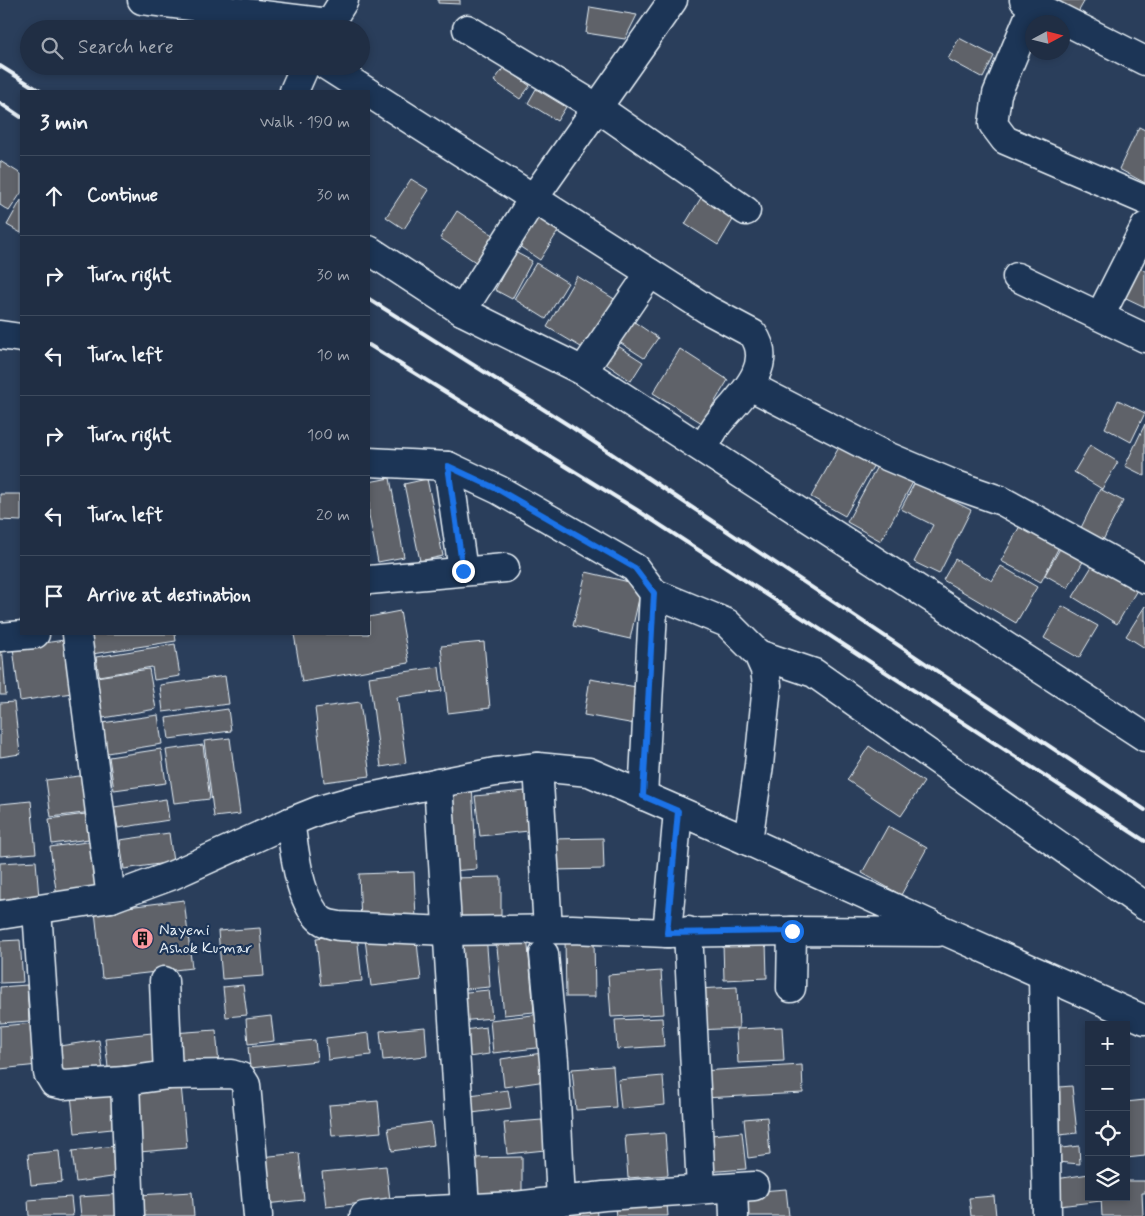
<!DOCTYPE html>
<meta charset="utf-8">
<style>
body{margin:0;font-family:Mynerve,sans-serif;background:#2d3a4f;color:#f1f3f6}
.controls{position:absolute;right:15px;bottom:15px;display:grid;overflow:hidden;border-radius:0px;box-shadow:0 2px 8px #0003}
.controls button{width:45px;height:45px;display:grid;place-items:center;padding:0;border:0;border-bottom:1px solid #3d4a5d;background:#202e44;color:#f1f3f6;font:25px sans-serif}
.compass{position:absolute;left:1025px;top:15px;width:45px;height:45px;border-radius:50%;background:#202e44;box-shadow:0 2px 8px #0003;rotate:83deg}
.stop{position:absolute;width:15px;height:15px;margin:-11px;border:4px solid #1a73e8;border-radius:50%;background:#fff}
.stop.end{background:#1a73e8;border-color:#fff;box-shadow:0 1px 5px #0008}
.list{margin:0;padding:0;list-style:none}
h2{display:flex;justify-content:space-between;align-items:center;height:65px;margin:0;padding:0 20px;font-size:21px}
h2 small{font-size:16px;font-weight:400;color:#a2a8b2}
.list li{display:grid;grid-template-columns:32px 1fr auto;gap:15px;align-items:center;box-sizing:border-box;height:80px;padding:0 20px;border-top:1px solid #3d4a5d}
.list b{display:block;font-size:19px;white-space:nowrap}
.list em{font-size:16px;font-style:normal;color:#a2a8b2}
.icon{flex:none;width:28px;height:28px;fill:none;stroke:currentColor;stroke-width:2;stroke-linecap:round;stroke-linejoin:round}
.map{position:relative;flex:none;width:1145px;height:1216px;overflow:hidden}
.search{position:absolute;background:#202e44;box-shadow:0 2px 8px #0003;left:20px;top:20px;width:350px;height:55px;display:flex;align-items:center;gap:12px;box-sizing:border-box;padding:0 18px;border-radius:28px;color:#a2a8b2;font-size:19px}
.panel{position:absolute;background:#202e44;box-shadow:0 2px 8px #0003;left:20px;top:90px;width:350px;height:545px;border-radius:0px}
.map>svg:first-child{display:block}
</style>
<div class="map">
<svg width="1145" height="1216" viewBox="0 0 1145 1216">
<rect width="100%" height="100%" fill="#2a3e5b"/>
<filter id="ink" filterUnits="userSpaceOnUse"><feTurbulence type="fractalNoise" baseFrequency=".02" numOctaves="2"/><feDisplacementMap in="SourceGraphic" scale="10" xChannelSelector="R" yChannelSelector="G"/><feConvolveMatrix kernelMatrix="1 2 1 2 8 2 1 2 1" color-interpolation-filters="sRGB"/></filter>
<g filter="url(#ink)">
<g fill="#5e6269" stroke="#e8f1f8">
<polygon points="438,0 460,0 460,4 438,3"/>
<polygon points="1049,0 1085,0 1076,16"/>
<polygon points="590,7 637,15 625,39 586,33"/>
<polygon points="959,38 994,56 983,78 948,59"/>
<polygon points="504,67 530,86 520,99 494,81"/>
<polygon points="536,89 566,107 557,121 528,103"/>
<polygon points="1139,127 1145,130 1145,183 1119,169"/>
<polygon points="0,161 21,174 21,193 9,211 0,205"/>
<polygon points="411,179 429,190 404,229 386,217"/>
<polygon points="704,193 737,213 718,245 685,224"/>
<polygon points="21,200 21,233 7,225"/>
<polygon points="457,211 501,240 483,267 440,238"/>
<polygon points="540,211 562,225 540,260 519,246"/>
<polygon points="515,252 532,261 512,299 495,290"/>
<polygon points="536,263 568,283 546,319 514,299"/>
<polygon points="1138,267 1145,271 1145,307 1124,297"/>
<polygon points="577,276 616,300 586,350 547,327"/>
<polygon points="624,315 658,338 644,358 610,336"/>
<polygon points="607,339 643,362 631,381 596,357"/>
<polygon points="680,349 728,380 702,423 653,393"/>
<polygon points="1118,400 1145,413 1131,442 1105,428"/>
<polygon points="1145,424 1145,476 1125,466"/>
<polygon points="842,442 876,461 845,516 811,497"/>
<polygon points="1090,445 1118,462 1102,489 1074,472"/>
<polygon points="880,461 914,480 881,541 847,522"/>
<polygon points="390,478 404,557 378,562 369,515 369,482"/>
<polygon points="427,479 443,556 420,561 404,484"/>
<polygon points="915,482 971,510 939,574 914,562 933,525 901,509"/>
<polygon points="1100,489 1123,501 1101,544 1079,532"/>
<polygon points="0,494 21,494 21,521 0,520"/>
<polygon points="1021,524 1060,545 1041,582 1001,561"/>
<polygon points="1062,545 1085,558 1068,588 1045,575"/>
<polygon points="955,559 992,581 1001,566 1037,587 1016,623 943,580"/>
<polygon points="1094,563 1137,590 1117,624 1073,597"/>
<polygon points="586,572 642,585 630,639 573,626"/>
<polygon points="1062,606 1098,626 1079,658 1044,638"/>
<polygon points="1145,606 1145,648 1126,636"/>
<polygon points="400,611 409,663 302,682 294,634 369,634 369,617"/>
<polygon points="89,634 175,634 176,641 92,654"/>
<polygon points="70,639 78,692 20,701 13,648"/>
<polygon points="484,642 490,708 448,713 441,646"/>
<polygon points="175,644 180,676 154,680 152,667 99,676 96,657"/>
<polygon points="0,645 2,645 6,695 0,695"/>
<polygon points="439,667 442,691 397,697 406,763 381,767 369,677"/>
<polygon points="149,669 156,709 103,718 96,677"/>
<polygon points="225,676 229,704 163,712 160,685"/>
<polygon points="590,679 642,688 635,724 584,715"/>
<polygon points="14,702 20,754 0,757 0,703"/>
<polygon points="360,702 370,776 324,782 315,708"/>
<polygon points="228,709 231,731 169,739 166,718"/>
<polygon points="158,715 162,744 107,753 102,723"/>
<polygon points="230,738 240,814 214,817 204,741"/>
<polygon points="203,745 210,799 174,803 166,750"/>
<polygon points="869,746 924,782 901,816 847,780"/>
<polygon points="161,749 166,783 114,790 109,757"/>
<polygon points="88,775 92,812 51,817 46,780"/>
<polygon points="472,786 477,869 451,871 446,787"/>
<polygon points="525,791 529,831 480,836 475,796"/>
<polygon points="166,799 169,820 118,828 114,807"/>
<polygon points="31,801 36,853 0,856 0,804"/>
<polygon points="93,813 96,838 52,844 49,819"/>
<polygon points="888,826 927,848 901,895 862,873"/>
<polygon points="169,833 173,862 124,869 120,840"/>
<polygon points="603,838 604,869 554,870 553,839"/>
<polygon points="94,841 101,891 57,897 50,847"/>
<polygon points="36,861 39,898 0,900 0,863"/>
<polygon points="414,872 416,919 361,922 359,874"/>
<polygon points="501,877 501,916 451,917 451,878"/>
<polygon points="184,900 192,968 102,978 95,911"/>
<polygon points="260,928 264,976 222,979 218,931"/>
<polygon points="416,933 421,980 371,986 365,939"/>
<polygon points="357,934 362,981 321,985 316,938"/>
<polygon points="486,934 490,987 455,990 451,937"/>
<polygon points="527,935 534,1012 504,1015 496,938"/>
<polygon points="565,939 594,939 595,997 566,997"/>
<polygon points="20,940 23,982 0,983 0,941"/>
<polygon points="766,942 767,978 724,980 723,943"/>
<polygon points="661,971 664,1014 611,1017 608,975"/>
<polygon points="27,985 29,1021 0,1023 0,987"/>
<polygon points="243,985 247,1015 226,1017 223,987"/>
<polygon points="737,987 739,1028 698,1030 696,989"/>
<polygon points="489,990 492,1018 460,1021 456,993"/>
<polygon points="541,1014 545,1047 493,1053 490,1020"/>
<polygon points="271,1016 274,1041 248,1044 246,1019"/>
<polygon points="662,1018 664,1046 617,1049 615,1020"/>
<polygon points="34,1023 38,1065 0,1069 0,1026"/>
<polygon points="425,1027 427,1056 383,1060 380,1031"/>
<polygon points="486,1027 489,1054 462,1058 458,1031"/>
<polygon points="782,1027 784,1061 738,1063 736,1029"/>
<polygon points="216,1030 219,1065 174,1068 172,1033"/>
<polygon points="152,1033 155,1063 108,1068 105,1038"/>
<polygon points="369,1033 371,1055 328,1060 326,1038"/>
<polygon points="99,1040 103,1071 57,1077 53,1047"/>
<polygon points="315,1040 317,1061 250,1068 248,1047"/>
<polygon points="542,1053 546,1081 504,1087 501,1059"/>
<polygon points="802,1065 803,1093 703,1098 701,1071"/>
<polygon points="613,1066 616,1107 576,1110 572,1069"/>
<polygon points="663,1076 665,1105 621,1109 618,1080"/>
<polygon points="181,1085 187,1148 139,1152 133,1089"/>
<polygon points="1072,1086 1077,1133 1051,1136 1047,1088"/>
<polygon points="117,1090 121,1128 75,1133 71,1095"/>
<polygon points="508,1090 511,1108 464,1114 462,1096"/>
<polygon points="1145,1100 1145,1156 1126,1158 1126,1102"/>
<polygon points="378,1101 381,1132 332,1136 329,1105"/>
<polygon points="767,1117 770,1155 748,1158 744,1119"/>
<polygon points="542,1120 545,1150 507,1154 504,1123"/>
<polygon points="431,1122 434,1145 392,1151 388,1128"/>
<polygon points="742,1132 746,1169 705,1172 701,1136"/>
<polygon points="665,1133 668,1175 628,1178 625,1136"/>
<polygon points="115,1146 119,1176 76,1182 72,1151"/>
<polygon points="1079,1146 1080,1164 1057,1162 1053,1149"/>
<polygon points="59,1151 62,1182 31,1185 28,1154"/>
<polygon points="299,1153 304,1200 265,1204 261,1157"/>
<polygon points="522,1157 522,1199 470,1199 469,1158"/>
<polygon points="386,1166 390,1200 326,1207 322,1172"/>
<polygon points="1089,1174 1089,1197 1101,1197 1101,1201 1059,1206 1056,1179"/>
<polygon points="1126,1181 1145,1181 1145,1193 1142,1193 1143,1216 1102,1216 1101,1197 1126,1197"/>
<polygon points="786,1189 789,1216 738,1216 736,1193"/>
<polygon points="192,1192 194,1216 139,1216 138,1195"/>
<polygon points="123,1194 125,1216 81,1216 79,1197"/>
<polygon points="994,1196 996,1216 971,1216 969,1198"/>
<polygon points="71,1197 73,1216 29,1216 28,1200"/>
<polygon points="667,1204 668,1216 616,1216 615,1208"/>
<polygon points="596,1207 597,1216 551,1216 550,1210"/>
</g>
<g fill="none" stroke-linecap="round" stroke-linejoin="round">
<defs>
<g id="street">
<polyline points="142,0 329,23"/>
<polyline points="1024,0 1145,61"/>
<polyline points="1036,0 997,94 993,124 1005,140 1145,200"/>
<polyline points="326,29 344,0"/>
<polyline points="467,29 598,108 746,211"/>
<polyline points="327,66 366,91"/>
<polyline points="294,91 305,66"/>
<path d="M369,93L708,310L753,334C776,366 739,398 720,421C713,429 709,439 703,448"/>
<polyline points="369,250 462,311 583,371 1145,737"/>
<polyline points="1017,277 1145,338"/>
<polyline points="462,311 533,199 673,0"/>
<polyline points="1100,316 1145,227"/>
<polyline points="0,335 21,338"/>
<polyline points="583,371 650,273"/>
<polyline points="750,386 882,454 953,484 1002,501 1145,579"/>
<polyline points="369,462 448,466 499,490 635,568 654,593 727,623 758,654 765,670 767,685 759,765 748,841"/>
<polyline points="448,466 463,571"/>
<polyline points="369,580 505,568"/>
<polyline points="77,634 111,898"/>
<polyline points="0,637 35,634"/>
<polyline points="758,654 814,673 1145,906"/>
<polyline points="538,767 548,929"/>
<polyline points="438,783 465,1208"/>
<polyline points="643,796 654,593"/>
<path d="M290,822C295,850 298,901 321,920C326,924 333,925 339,926L447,931L572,929L667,933L792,931L938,932"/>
<polyline points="37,910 48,1073 54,1083 64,1085 125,1081 168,1075 231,1074 241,1077 246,1085 258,1216"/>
<polyline points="0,915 111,898 173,875 290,822 320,810 355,800 495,772 538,767 589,772 748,841 947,932 1145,1020"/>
<polyline points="688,931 701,1189"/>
<polyline points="667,933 678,811"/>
<polyline points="544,954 554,1061 561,1201"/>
<polyline points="1043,975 1047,1216"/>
<polyline points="164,981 168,1075"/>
<polyline points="791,988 792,931"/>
<polyline points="125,1081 130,1216"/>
<polyline points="733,1188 734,1216"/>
<polyline points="515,1206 604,1196 754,1186"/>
<polyline points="364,1216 395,1212 515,1206 515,1216"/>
</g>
</defs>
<use href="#street" stroke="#e8f1f8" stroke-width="31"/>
<use href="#street" stroke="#1d3557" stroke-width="28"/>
<g stroke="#e8f1f8" stroke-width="4">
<polyline points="0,66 40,91"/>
<polyline points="0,103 21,117"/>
<polyline points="369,299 570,426 1145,810"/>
<polyline points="369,345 637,510 1145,841"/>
</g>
</g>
</g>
<g fill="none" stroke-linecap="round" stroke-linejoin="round" filter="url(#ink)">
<polyline stroke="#1a73e8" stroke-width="6" points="463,571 448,466 499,490 635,568 654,593 643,796 678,811 667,933 792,931"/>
</g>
<defs>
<symbol id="building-disc" viewBox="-11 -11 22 22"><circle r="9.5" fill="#ff9aa2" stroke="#1d3557"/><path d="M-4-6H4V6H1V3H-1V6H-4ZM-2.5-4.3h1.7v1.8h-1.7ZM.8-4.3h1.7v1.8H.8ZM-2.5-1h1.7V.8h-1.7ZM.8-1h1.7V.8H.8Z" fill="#111"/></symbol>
</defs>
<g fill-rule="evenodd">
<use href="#building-disc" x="130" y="926" width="25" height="25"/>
</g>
<g text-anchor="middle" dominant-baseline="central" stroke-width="4.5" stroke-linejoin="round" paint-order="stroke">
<g font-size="16" fill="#e8f1f8" stroke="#1d3557" text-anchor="start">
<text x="159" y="930">Nayeni<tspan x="159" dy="18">Ashok Kumar</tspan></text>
</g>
</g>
</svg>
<div class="controls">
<button>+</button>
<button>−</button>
<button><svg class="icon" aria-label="locate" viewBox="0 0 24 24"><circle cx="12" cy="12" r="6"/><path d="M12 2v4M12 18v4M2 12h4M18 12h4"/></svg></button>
<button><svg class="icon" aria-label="layers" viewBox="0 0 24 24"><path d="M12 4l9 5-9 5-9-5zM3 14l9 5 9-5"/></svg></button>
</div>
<svg class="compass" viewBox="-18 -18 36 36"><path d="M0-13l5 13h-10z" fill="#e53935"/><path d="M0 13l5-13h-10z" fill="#a2a8b2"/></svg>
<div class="stop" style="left:792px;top:931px"></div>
<div class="stop end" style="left:463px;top:571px"></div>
<div class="search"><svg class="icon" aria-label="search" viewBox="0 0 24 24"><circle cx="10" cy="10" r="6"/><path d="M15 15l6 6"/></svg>Search here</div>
<section class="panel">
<h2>3 min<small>Walk · 190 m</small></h2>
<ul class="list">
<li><svg class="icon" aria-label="ahead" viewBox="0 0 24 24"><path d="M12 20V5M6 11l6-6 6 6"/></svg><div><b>Continue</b></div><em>30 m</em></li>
<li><svg class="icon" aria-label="right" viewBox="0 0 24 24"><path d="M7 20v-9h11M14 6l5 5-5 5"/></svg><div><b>Turn right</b></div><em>30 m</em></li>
<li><svg class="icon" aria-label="left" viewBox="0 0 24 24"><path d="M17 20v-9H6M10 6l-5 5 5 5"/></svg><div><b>Turn left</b></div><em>10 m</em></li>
<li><svg class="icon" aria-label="right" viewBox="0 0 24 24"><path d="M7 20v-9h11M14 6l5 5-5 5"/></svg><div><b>Turn right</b></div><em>100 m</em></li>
<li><svg class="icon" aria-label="left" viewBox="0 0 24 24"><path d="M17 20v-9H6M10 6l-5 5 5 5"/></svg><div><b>Turn left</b></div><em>20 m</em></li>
<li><svg class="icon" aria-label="arrive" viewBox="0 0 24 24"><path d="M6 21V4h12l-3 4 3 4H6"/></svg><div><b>Arrive at destination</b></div></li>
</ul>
</section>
</div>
